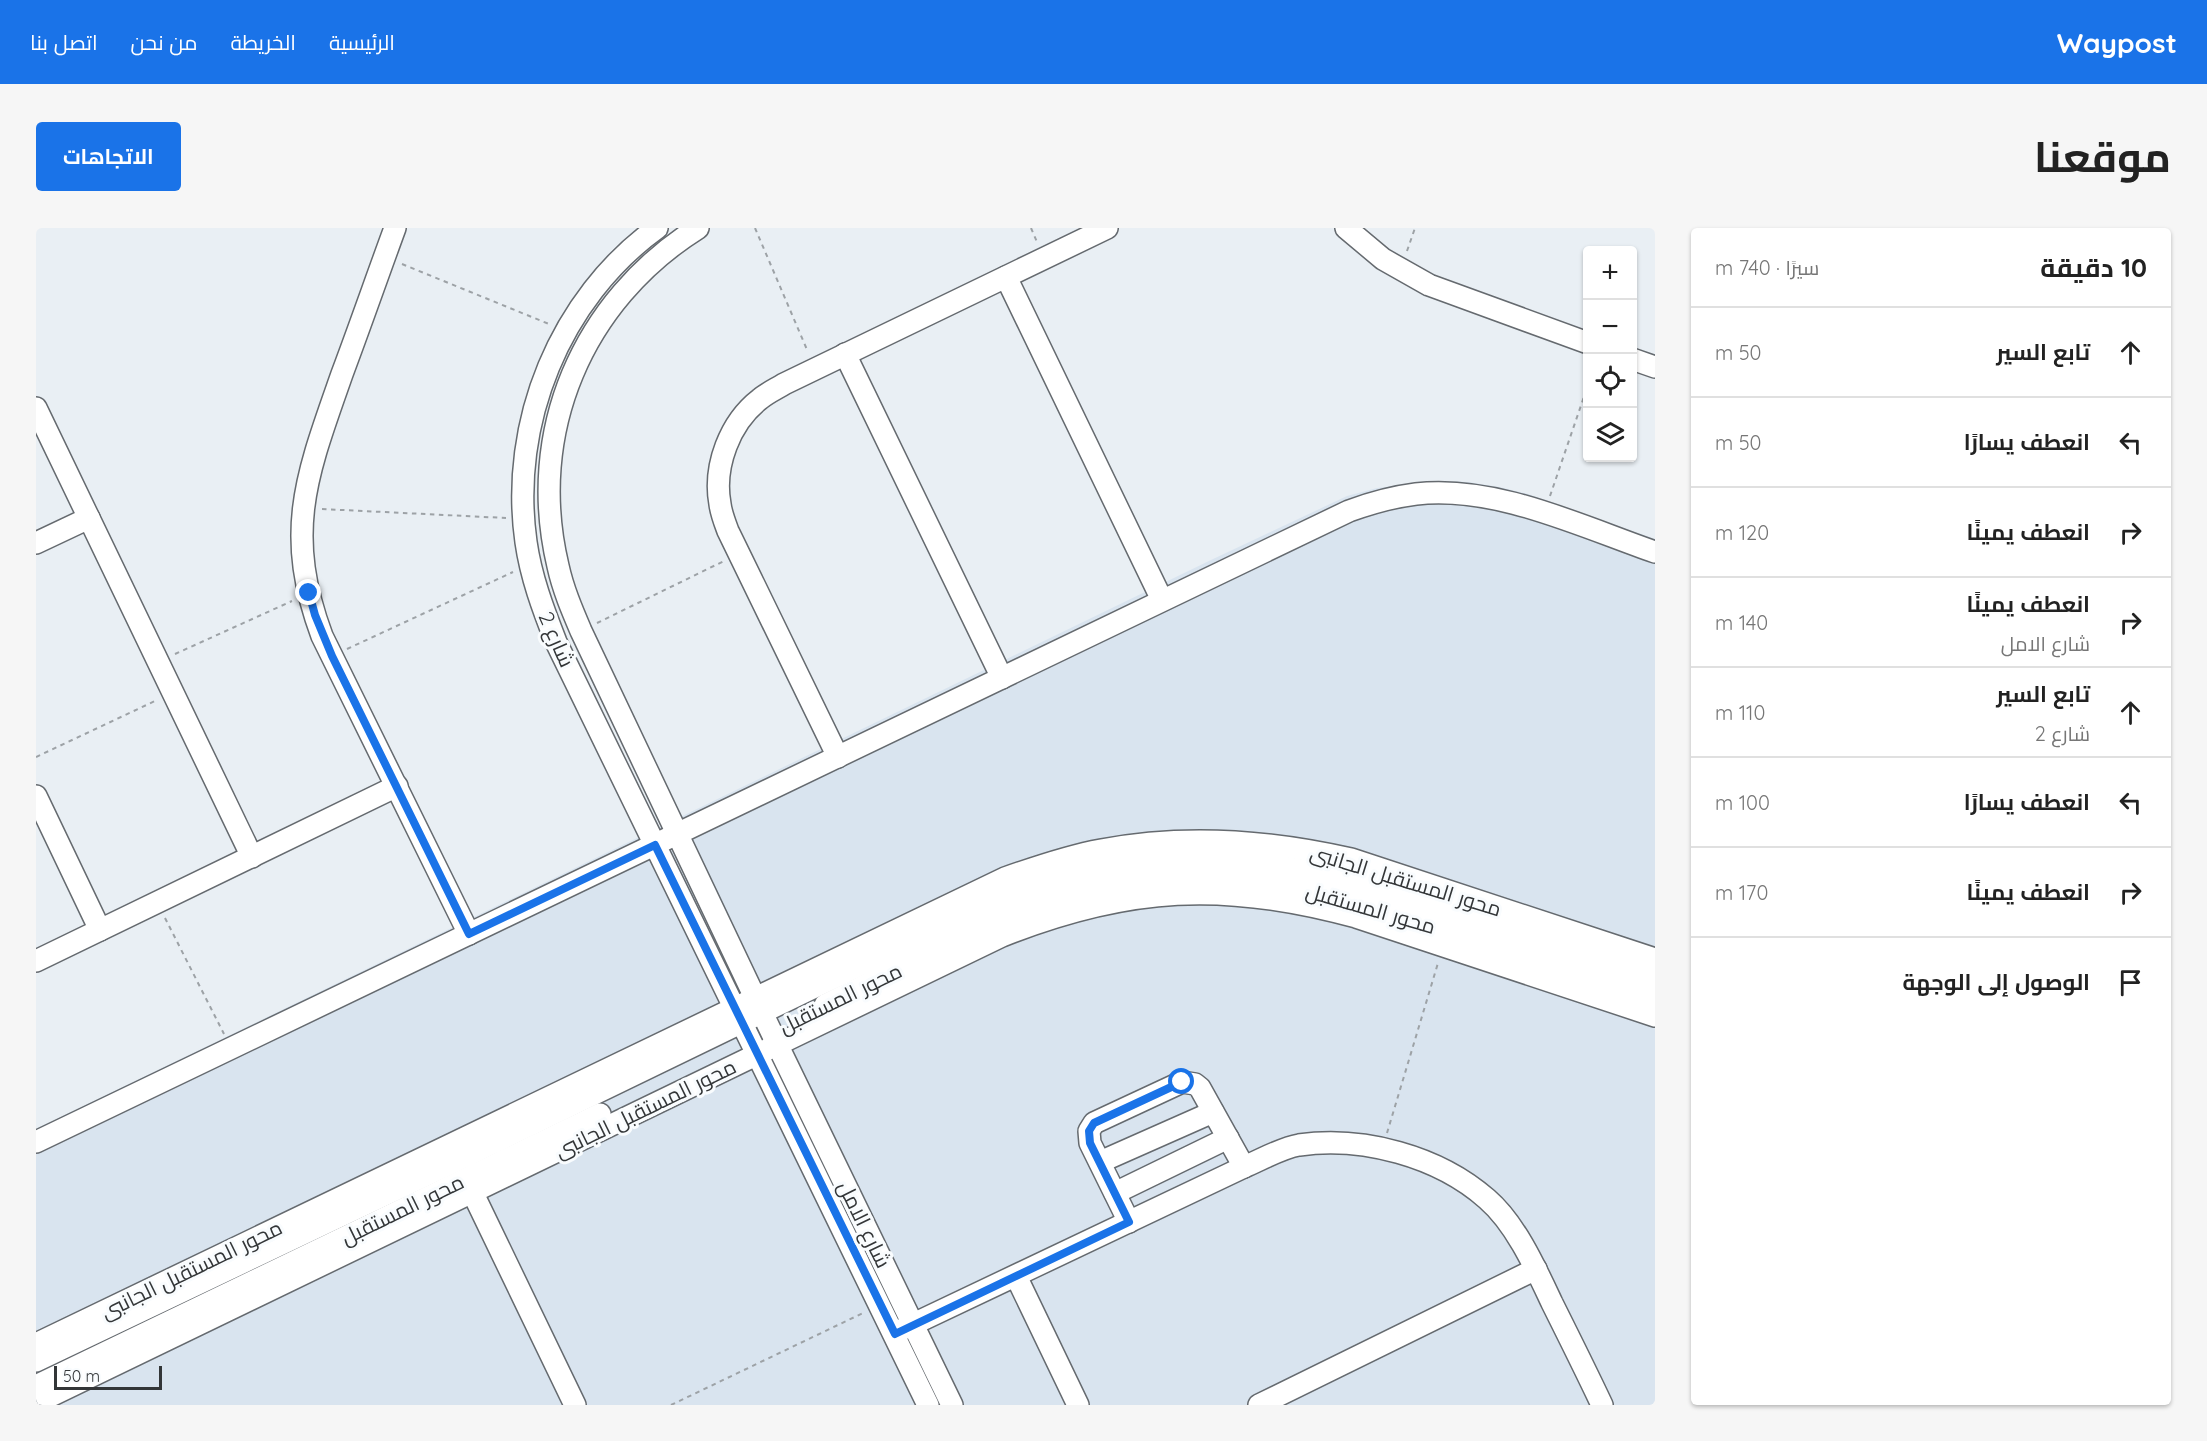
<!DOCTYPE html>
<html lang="ar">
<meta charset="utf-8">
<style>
body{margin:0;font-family:Quicksand,Cairo,sans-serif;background:#f6f6f6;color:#222;direction:rtl}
.controls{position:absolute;right:18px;top:18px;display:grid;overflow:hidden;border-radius:6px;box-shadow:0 2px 4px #0004}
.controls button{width:54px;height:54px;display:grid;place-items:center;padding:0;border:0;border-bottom:2px solid #e0e0e0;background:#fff;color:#222;font:30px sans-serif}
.scale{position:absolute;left:18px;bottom:15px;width:108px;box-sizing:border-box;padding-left:6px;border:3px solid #333638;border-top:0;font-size:16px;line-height:21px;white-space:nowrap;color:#333638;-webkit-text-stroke:4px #f9fcfe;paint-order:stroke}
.stop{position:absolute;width:18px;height:18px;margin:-14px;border:4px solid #1a73e8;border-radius:50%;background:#fff}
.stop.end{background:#1a73e8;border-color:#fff;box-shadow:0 2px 6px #0008}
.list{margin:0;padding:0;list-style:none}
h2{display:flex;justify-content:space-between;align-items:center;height:78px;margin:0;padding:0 24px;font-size:26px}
h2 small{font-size:20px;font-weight:400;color:#767676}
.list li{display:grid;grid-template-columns:39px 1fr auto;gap:18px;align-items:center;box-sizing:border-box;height:90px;padding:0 24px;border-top:2px solid #e0e0e0}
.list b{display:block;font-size:22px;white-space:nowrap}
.list p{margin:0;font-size:20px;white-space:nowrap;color:#767676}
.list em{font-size:20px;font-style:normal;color:#767676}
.icon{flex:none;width:33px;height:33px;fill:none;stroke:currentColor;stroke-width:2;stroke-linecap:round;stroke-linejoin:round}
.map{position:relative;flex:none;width:1619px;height:1177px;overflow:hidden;direction:ltr;border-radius:6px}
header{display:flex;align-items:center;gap:36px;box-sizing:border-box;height:84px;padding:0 30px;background:#1a73e8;color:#fff}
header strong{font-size:28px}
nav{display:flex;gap:33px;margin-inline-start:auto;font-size:21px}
.intro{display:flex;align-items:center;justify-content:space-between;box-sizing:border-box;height:144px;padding:0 36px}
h1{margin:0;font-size:42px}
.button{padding:15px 27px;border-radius:6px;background:#1a73e8;color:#fff;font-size:21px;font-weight:700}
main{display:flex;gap:36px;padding:0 36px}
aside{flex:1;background:#fff;border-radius:6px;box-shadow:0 2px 4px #0004}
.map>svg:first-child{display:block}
</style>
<header>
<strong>Waypost</strong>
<nav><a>الرئيسية</a><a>الخريطة</a><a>من نحن</a><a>اتصل بنا</a></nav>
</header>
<div class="intro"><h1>موقعنا</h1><a class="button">الاتجاهات</a></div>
<main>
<aside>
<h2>10 دقيقة<small>سيرًا · 740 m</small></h2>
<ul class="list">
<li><svg class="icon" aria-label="ahead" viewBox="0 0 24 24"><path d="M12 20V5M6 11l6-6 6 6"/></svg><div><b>تابع السير</b></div><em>50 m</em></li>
<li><svg class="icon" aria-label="left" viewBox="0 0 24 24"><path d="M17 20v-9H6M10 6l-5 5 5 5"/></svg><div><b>انعطف يسارًا</b></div><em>50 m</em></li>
<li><svg class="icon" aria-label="right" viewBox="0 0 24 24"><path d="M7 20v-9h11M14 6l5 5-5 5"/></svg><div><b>انعطف يمينًا</b></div><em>120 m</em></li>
<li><svg class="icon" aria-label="right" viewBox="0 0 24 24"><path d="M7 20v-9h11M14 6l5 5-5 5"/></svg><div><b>انعطف يمينًا</b><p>شارع الامل</p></div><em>140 m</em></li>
<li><svg class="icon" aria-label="ahead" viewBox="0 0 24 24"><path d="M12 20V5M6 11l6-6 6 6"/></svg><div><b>تابع السير</b><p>شارع 2</p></div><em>110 m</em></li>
<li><svg class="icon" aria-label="left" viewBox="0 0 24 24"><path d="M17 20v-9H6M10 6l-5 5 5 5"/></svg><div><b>انعطف يسارًا</b></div><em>100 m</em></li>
<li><svg class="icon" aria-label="right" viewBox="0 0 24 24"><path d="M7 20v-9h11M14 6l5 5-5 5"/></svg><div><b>انعطف يمينًا</b></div><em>170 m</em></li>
<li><svg class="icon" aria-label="arrive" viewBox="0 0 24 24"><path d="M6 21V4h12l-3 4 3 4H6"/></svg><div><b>الوصول إلى الوجهة</b></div></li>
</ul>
</aside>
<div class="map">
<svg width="1619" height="1177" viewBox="0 0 1619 1177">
<rect width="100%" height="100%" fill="#e9eff4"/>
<polygon fill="#d9e4ef" points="1402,253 1432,254 1463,259 1492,266 1619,311 1619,1177 0,1177 0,901 1175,332 1311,268 1341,260"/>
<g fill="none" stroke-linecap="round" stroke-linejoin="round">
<defs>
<g id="minor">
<path d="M359,0C341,49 324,98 306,146C271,246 247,303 286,408L433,706"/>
<path d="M621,0C524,70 473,195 490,314C495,349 507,381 520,414L892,1177"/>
<path d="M662,0C546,73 490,204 522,338C527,361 536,382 545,403L741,816L916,1177"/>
<polyline points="1310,0 1347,31 1393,57 1552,115"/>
<polyline points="970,49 1126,372"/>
<polyline points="809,126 966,450"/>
<polyline points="1596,131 1619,139"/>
<polyline points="0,180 216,629"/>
<polyline points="0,315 53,290"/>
<path d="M802,529L692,303C689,295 685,285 684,276C677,238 694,194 724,171C731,165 740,161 748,156L1071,0"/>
<polyline points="0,568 64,702"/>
<polyline points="0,733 361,558"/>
<path d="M789,777C829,757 868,738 908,718C927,709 946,698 965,690C1075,646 1187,643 1302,667L1619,771"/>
<path d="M0,914L1313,283C1335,275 1356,269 1380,266C1460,257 1544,298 1619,324"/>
<polyline points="1064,934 1177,884"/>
<polyline points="431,953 539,1177"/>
<polyline points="1079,965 1192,910"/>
<polyline points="1093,994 1054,915 1053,903 1058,895 1146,854 1159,856 1164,860 1208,939"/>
<polyline points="980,1048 1042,1177"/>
<path d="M867,1101L1208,939C1225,932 1245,920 1263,917C1327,908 1402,928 1451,971C1480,996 1500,1041 1516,1075C1533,1109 1550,1143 1566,1177"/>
<path d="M0,1116L969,650C1000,639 1032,628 1065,622C1149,606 1232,612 1315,631L1619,731"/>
<path d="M0,1133L420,933L958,672C1082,626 1186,621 1315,652L1619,751"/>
<polyline points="0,1158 564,886"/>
<path d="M0,1175L966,708C1092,658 1189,653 1320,689L1619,788"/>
<polyline points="1223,1177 1500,1041"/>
</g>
</defs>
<use href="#minor" stroke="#656a6f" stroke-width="24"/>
<g stroke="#9da2a6" stroke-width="2" stroke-dasharray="4.5 4.5" stroke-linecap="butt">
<polyline points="719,0 772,124"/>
<polyline points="995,0 1001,14"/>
<polyline points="1371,23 1379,0"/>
<polyline points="366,36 513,96"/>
<polyline points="1514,268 1552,157"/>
<polyline points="286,281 470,290"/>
<polyline points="561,395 688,333"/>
<polyline points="311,421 477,344"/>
<polyline points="139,426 256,373"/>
<polyline points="0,529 121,472"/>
<polyline points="129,690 188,806"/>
<polyline points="1351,905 1402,735"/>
<polyline points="635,1177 827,1085"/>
</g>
<use href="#minor" stroke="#fff" stroke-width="21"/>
</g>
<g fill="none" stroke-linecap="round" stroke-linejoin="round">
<polyline stroke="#1a73e8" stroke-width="8" points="273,365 279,387 296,428 433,706 619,617 859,1106 1093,994 1054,915 1053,903 1058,895 1146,854"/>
</g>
<g text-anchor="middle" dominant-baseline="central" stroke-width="6" stroke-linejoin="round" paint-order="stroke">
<g font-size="21" fill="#333638" stroke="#f9fcfe">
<text transform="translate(521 411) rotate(66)">شارع 2</text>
<text transform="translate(1370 652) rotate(17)">محور المستقبل الجانبى</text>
<text transform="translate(1335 680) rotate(16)">محور المستقبل</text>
<text transform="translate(804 770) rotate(-26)">محور المستقبل</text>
<text transform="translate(609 880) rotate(-26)">محور المستقبل الجانبى</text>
<text transform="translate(366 981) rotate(-26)">محور المستقبل</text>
<text transform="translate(829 996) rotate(64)">شارع الامل</text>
<text transform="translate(155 1041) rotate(-26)">محور المستقبل الجانبى</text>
</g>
</g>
</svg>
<div class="controls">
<button>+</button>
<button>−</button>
<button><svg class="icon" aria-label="locate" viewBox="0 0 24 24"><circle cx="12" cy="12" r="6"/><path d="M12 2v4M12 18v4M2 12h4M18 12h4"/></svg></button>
<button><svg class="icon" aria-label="layers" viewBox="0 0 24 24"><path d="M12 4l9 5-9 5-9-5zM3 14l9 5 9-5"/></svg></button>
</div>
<div class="scale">50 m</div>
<div class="stop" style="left:1146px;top:854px"></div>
<div class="stop end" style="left:273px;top:365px"></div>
</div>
</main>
